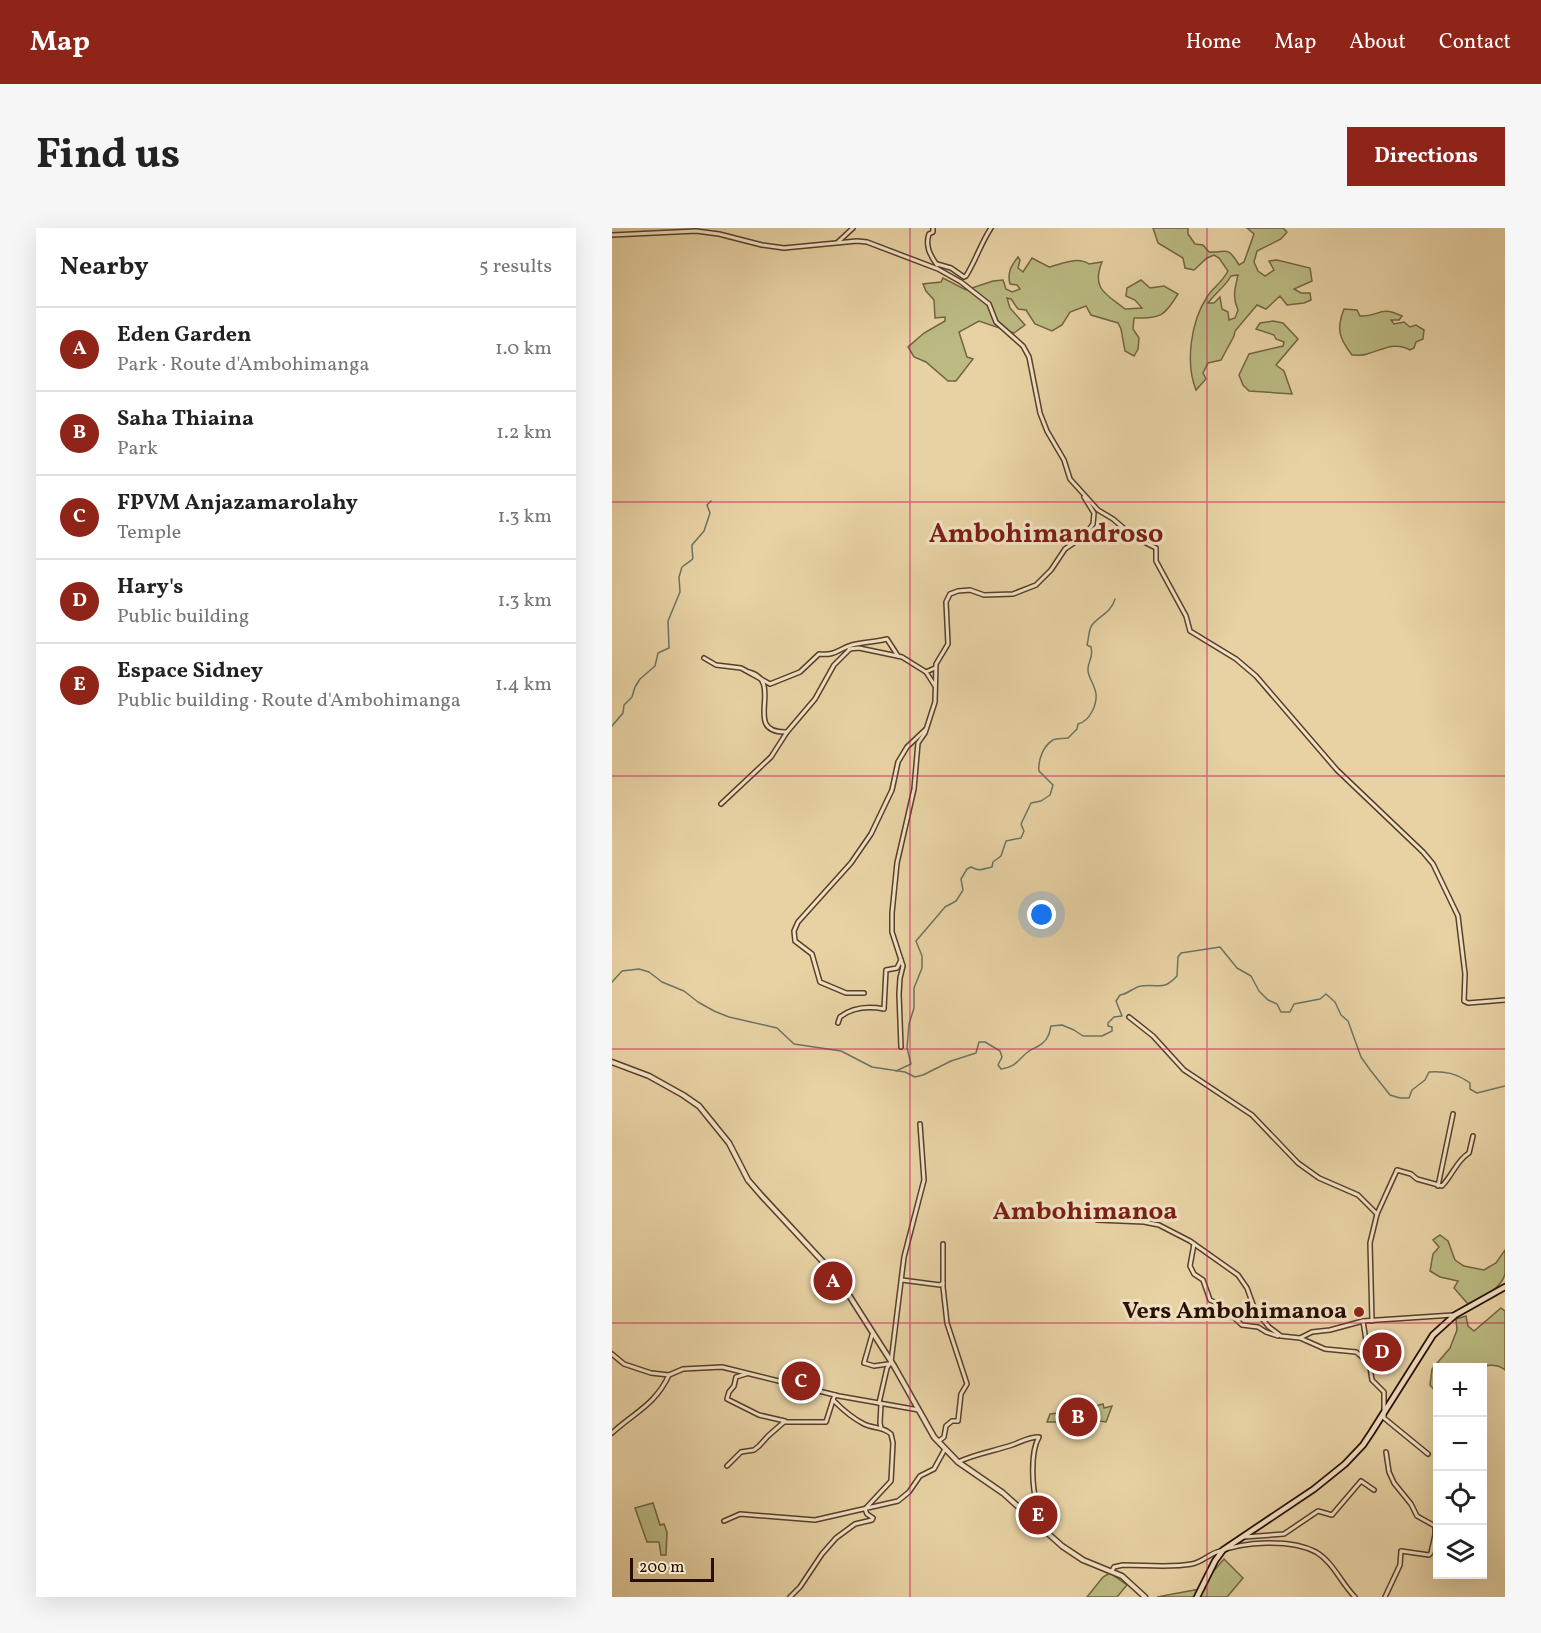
<!DOCTYPE html>
<meta charset="utf-8">
<style>
body{margin:0;font-family:Vollkorn,serif;background:#f6f6f6;color:#222}
.controls{position:absolute;right:18px;bottom:18px;display:grid;overflow:hidden;border-radius:0px;box-shadow:0 6px 24px #0002}
.controls button{width:54px;height:54px;display:grid;place-items:center;padding:0;border:0;border-bottom:2px solid #e0e0e0;background:#fff;color:#222;font:30px sans-serif}
.scale{position:absolute;left:18px;bottom:15px;width:84px;box-sizing:border-box;padding-left:6px;border:3px solid #280e02;border-top:0;font-size:16px;line-height:21px;white-space:nowrap;color:#280e02;-webkit-text-stroke:4px #f0e2c4;paint-order:stroke}
.you{position:absolute;left:430px;top:687px;width:21px;height:21px;margin:-15px;border:4px solid #fff;border-radius:50%;background:#1a73e8;box-shadow:0 0 0 9px #1a73e833}
.badge{display:grid;place-items:center;width:39px;height:39px;border-radius:50%;background:#8f2418;color:#fff;font-size:20px;font-weight:700}
.pin{position:absolute;translate:-50% -50%;border:3px solid #fff;box-shadow:0 2px 6px #0006}
.list{margin:0;padding:0;list-style:none}
h2{display:flex;justify-content:space-between;align-items:center;height:78px;margin:0;padding:0 24px;font-size:26px}
h2 small{font-size:20px;font-weight:400;color:#767676}
.list li{display:grid;grid-template-columns:39px 1fr auto;gap:18px;align-items:center;box-sizing:border-box;height:84px;padding:0 24px;border-top:2px solid #e0e0e0}
.list b{display:block;font-size:22px;white-space:nowrap}
.list p{margin:0;font-size:20px;white-space:nowrap;color:#767676}
.list em{font-size:20px;font-style:normal;color:#767676}
.icon{flex:none;width:33px;height:33px;fill:none;stroke:currentColor;stroke-width:2;stroke-linecap:round;stroke-linejoin:round}
.map{position:relative;flex:none;width:893px;height:1369px;overflow:hidden;border-radius:0px}
header{display:flex;align-items:center;gap:36px;box-sizing:border-box;height:84px;padding:0 30px;background:#8f2418;color:#fff}
header strong{font-size:28px}
nav{display:flex;gap:33px;margin-inline-start:auto;font-size:21px}
.intro{display:flex;align-items:center;justify-content:space-between;box-sizing:border-box;height:144px;padding:0 36px}
h1{margin:0;font-size:42px}
.button{padding:15px 27px;border-radius:0px;background:#8f2418;color:#fff;font-size:21px;font-weight:700}
main{display:flex;gap:36px;padding:0 36px}
aside{flex:1;background:#fff;border-radius:0px;box-shadow:0 6px 24px #0002}
.map>svg:first-child{display:block}
</style>
<header>
<strong>Map</strong>
<nav><a>Home</a><a>Map</a><a>About</a><a>Contact</a></nav>
</header>
<div class="intro"><h1>Find us</h1><a class="button">Directions</a></div>
<main>
<aside>
<h2>Nearby<small>5 results</small></h2>
<ul class="list">
<li><span class="badge">A</span><div><b>Eden Garden</b><p>Park · Route d'Ambohimanga</p></div><em>1.0 km</em></li>
<li><span class="badge">B</span><div><b>Saha Thiaina</b><p>Park</p></div><em>1.2 km</em></li>
<li><span class="badge">C</span><div><b>FPVM Anjazamarolahy</b><p>Temple</p></div><em>1.3 km</em></li>
<li><span class="badge">D</span><div><b>Hary's</b><p>Public building</p></div><em>1.3 km</em></li>
<li><span class="badge">E</span><div><b>Espace Sidney</b><p>Public building · Route d'Ambohimanga</p></div><em>1.4 km</em></li>
</ul>
</aside>
<div class="map">
<svg width="893" height="1369" viewBox="0 0 893 1369">
<rect width="100%" height="100%" fill="#e8d2a4"/>
<filter id="stains"><feTurbulence type="fractalNoise" baseFrequency=".00333" numOctaves="4"/><feColorMatrix values="0 0 0 0 .2 0 0 0 0 .09 0 0 0 0 .02 0 0 0 .5 -.17"/></filter>
<radialGradient id="worn" r=".72"><stop offset=".6" stop-color="#630" stop-opacity="0"/><stop offset="1" stop-color="#630" stop-opacity=".3"/></radialGradient>
<g fill="#bbba82" stroke="#726442" stroke-width="1.5" fill-rule="evenodd">
<path d="M541,0H576V6L583,16L591,17L597,24C616,25 615,17 627,37L632,34L642,6L635,0H671L675,4L669,11L645,23L642,34L646,43L653,48L662,42L657,33L665,32L698,40L700,53L682,61L689,65H698L699,72L692,75L675,77L668,68L654,81L645,77L623,103L622,108L609,132L596,135L591,145L594,151L584,162C573,135 579,93 595,69C601,59 609,56 616,43L607,30L602,27L595,30L582,42L573,40L571,30L546,15ZM626,47C623,60 620,69 626,82L623,90L617,92L616,84L610,81L608,69L602,75H596C603,65 613,59 619,48Z"/>
<path d="M406,29L408,32L406,40L411,44L420,30L437,39C450,36 465,28 477,36L490,34C479,61 494,66 513,81L530,80L523,72L514,68L515,60L529,52L538,60L552,58L566,66C552,89 549,90 522,90L521,101L527,110L526,121L522,128L513,123L509,101L506,95L479,87L474,78L458,84L450,97L440,103L423,96L414,82L406,81L399,71L395,70L398,80L413,97L402,105L367,93L347,104L355,129L361,131L344,153H336L314,134L302,129L296,119L312,105L333,93V89L323,90L322,72L314,63L311,56L329,54L331,50L354,62L381,53L391,52L394,61L400,64L408,61L405,57L398,56C395,45 399,38 406,29Z"/>
<path d="M732,81L745,82L748,88C768,89 766,77 790,88L787,92H779L782,96L792,94L798,99L804,97L812,102L811,111L804,114L802,120L798,122C783,113 770,122 755,126C750,128 744,127 740,127C727,110 724,101 732,81Z"/>
<polygon points="661,93 671,95 686,111 664,137 672,143 680,166 637,163 631,157 627,147 637,126 671,118 672,114 664,111 662,107 644,101 648,95"/>
<path d="M828,1007L836,1013L843,1032L852,1038L872,1042L884,1035L893,1022C893,1029 893,1039 893,1046C889,1062 869,1069 856,1076L842,1060L846,1053L828,1049L818,1043L821,1026L827,1019L821,1012Z"/>
<path d="M889,1080L893,1083V1142C888,1137 877,1136 870,1139L825,1140V1165L818,1157L820,1141L838,1120L845,1102L844,1091L854,1088L856,1098L862,1103Z"/>
<polygon points="491,1176 492,1180 500,1178 494,1194 480,1192 473,1194 472,1197 455,1198 454,1194 435,1194 438,1186 464,1183"/>
<polygon points="41,1275 48,1297 52,1296 55,1304 54,1327 49,1327 47,1314 35,1314 23,1280"/>
<polygon points="612,1331 631,1350 615,1369 545,1369 593,1360 600,1345"/>
<polygon points="498,1345 515,1357 505,1369 475,1369 491,1349"/>
</g>
<g fill="none" stroke-linecap="round" stroke-linejoin="round">
<g stroke="#6b7463" stroke-width="1.5">
<path d="M0,498L11,485L12,477L20,469L23,459L28,451L43,438L46,425L57,420L56,393L68,364L67,349L70,339C85,327 80,336 80,317L92,303L98,285L95,277L99,273"/>
<path d="M0,754L10,743L27,741L37,744L50,754L72,763L86,774L102,783L117,789L165,800L182,816L229,823L260,839L293,844L303,849L311,847L339,833L364,825L367,814H373L388,823L390,829L386,837L389,841C405,839 406,831 417,823C424,819 433,816 436,808C438,805 438,801 439,798L450,797L462,802L471,808H490L500,803V799L496,798V795L502,789L510,788L504,773L508,767C516,766 522,759 529,758C547,755 550,764 565,748L566,729L569,725L608,719L625,740L639,748L647,763L656,772L665,776L669,784H678L682,776L708,771L714,766L723,774L729,787L736,793L749,829L759,843L778,867L788,870H797L800,862L813,852L817,844C833,843 844,845 858,855V861L865,865L893,858"/>
<path d="M284,843L299,836L295,820L297,796L302,780V760L310,740V728L304,713L333,679L344,673L351,662L349,651L355,641L359,639C369,644 370,641 380,639L381,634L389,628L394,613L409,610L412,603L409,596L419,575L429,573L438,567L441,557L427,543C426,532 431,518 441,512C445,510 451,511 456,510L465,501L466,496C478,493 485,477 484,466C483,457 477,451 476,443C475,433 482,431 479,419L475,417C477,411 476,403 480,397C488,387 499,385 503,371"/>
</g>
<defs>
<g id="minor">
<path d="M321,0V4L317,6C313,18 318,27 325,37"/>
<polyline points="0,7 84,3 107,6 150,17 172,20 245,13 255,14 326,41 349,54 377,76 384,94 411,118 417,129 428,185 435,203 452,232 458,251 486,282 501,291 522,309 544,320 544,333 574,388 578,403 624,431 644,448 725,542 811,624 821,636 846,688 853,746 852,773 856,775 893,772"/>
<polyline points="226,14 241,0"/>
<path d="M325,36L339,40L352,49L354,48C364,32 369,15 379,0"/>
<polyline points="237,421 247,420 290,429 314,444 323,440"/>
<path d="M92,430L104,437L129,440L158,456L188,444L207,426C224,428 226,421 240,417C251,414 263,414 275,411L286,428"/>
<path d="M137,444C174,453 128,506 175,504"/>
<polyline points="314,444 323,458"/>
<polyline points="109,576 159,529 175,504 203,471 222,437 238,421"/>
<polyline points="252,765 234,765 208,754 200,726 183,713 182,703 186,694 239,635 259,606 280,562 286,534 295,519 313,502"/>
<polyline points="517,789 541,808 572,842 640,887 686,935 707,950 746,967 765,986"/>
<path d="M226,795L228,789C241,779 256,778 272,781L274,742L285,740L289,732"/>
<polyline points="289,819 287,766 288,750 291,738 280,704 280,685 285,635 302,561 306,515 313,505 323,474 324,436 336,416 334,374 338,366 346,363 358,362 372,367 401,366 424,357 439,342 453,321 472,308 481,296 482,285 472,269"/>
<polyline points="826,958 841,886"/>
<polyline points="477,985 485,992 532,994 547,997 578,1013 626,1047 635,1060 643,1082 657,1099 669,1108 688,1110 700,1104 718,1102 751,1093 841,1087"/>
<path d="M582,1016L578,1038L582,1046L591,1052L598,1072C611,1076 620,1088 630,1097L646,1099L654,1104L666,1108"/>
<polyline points="290,1052 328,1057 331,1055"/>
<polyline points="751,1093 760,1152 772,1164 772,1190 816,1226"/>
<path d="M760,1093L758,1015L765,986L785,942L799,946L805,951L830,958C840,948 845,932 857,925L861,908"/>
<polyline points="260,1107 252,1135 262,1138 276,1136"/>
<polyline points="688,1110 713,1121 744,1124 755,1133"/>
<polyline points="0,1126 12,1136 39,1145 57,1147 71,1141 110,1139 227,1168 307,1182"/>
<polyline points="134,1146 124,1149 122,1158 117,1164 115,1171 147,1187 173,1193"/>
<polyline points="269,1200 268,1195 269,1176 267,1175 275,1140 279,1134 292,1029 312,952 308,896"/>
<path d="M0,1205C23,1184 43,1177 57,1147"/>
<polyline points="327,1213 332,1209 334,1198 340,1193 346,1193 349,1166 355,1156 335,1095 331,1059 331,1016"/>
<polyline points="774,1224 777,1244 782,1255 799,1276 805,1288 823,1298"/>
<path d="M346,1234C363,1226 382,1223 400,1217C409,1214 416,1209 427,1209C418,1224 420,1260 425,1276L418,1279L412,1278L408,1281"/>
<polyline points="115,1238 129,1224 142,1222 147,1218 156,1208 172,1194 214,1194 221,1172"/>
<polyline points="112,1293 128,1286 203,1292 286,1273 297,1264 308,1248 322,1241 333,1221"/>
<polyline points="823,1307 823,1298 825,1297"/>
<polyline points="632,1309 672,1306 706,1283 720,1287 749,1253 762,1262"/>
<path d="M500,1343L502,1339L511,1337C534,1337 558,1340 580,1336C590,1334 596,1327 605,1324C631,1314 678,1310 704,1324C721,1334 729,1355 743,1369"/>
<path d="M178,1369L188,1359L210,1326L224,1310L243,1296L260,1292L261,1290L255,1286L253,1281L279,1253L281,1215L279,1206C271,1198 262,1201 252,1196C240,1190 231,1182 221,1172L223,1167"/>
<polyline points="773,1369 788,1337 789,1323 817,1327 819,1325 823,1307 825,1305"/>
</g>
<polyline id="tertiary" points="0,834 37,848 71,867 87,878 117,915 136,952 149,967 226,1050 282,1138 322,1209 346,1234 391,1265 450,1318 471,1332 510,1348 533,1369"/>
<polyline id="secondary" points="585,1369 603,1333 611,1322 702,1261 733,1236 751,1217 759,1205 821,1107 843,1087 893,1059"/>
</defs>
<use href="#minor" stroke="#583f2a" stroke-width="6"/>
<use href="#tertiary" stroke="#583f2a" stroke-width="7"/>
<use href="#secondary" stroke="#280e02" stroke-width="8"/>
<use href="#minor" stroke="#f0e2c4" stroke-width="3"/>
<use href="#tertiary" stroke="#f0e2c4" stroke-width="4"/>
<use href="#secondary" stroke="#f0e2c4" stroke-width="4.5"/>
</g>
<path fill="none" stroke="#c2185b" stroke-width="1.5" stroke-opacity="0.55" d="M298,0V1369M595,0V1369M0,274H893M0,548H893M0,821H893M0,1095H893"/>
<circle fill="#8f2418" stroke="#f0e2c4" stroke-width="2" cx="747" cy="1084" r="6"/>
<g text-anchor="middle" dominant-baseline="central" stroke-width="6" stroke-linejoin="round" paint-order="stroke">
<g font-size="24" font-weight="bold" fill="#280e02" stroke="#f0e2c4" text-anchor="end">
<text x="735" y="1084">Vers Ambohimanoa</text>
</g>
<g font-size="26" font-weight="bold" fill="#7a1f14" stroke="#f0e2c4">
<text x="473" y="984">Ambohimanoa</text>
</g>
<g font-size="27" font-weight="bold" fill="#7a1f14" stroke="#f0e2c4">
<text x="434" y="307">Ambohimandroso</text>
</g>
</g>
<rect width="100%" height="100%" filter="url(#stains)"/>
<rect width="100%" height="100%" fill="url(#worn)"/>
</svg>
<div class="controls">
<button>+</button>
<button>−</button>
<button><svg class="icon" aria-label="locate" viewBox="0 0 24 24"><circle cx="12" cy="12" r="6"/><path d="M12 2v4M12 18v4M2 12h4M18 12h4"/></svg></button>
<button><svg class="icon" aria-label="layers" viewBox="0 0 24 24"><path d="M12 4l9 5-9 5-9-5zM3 14l9 5 9-5"/></svg></button>
</div>
<div class="scale">200 m</div>
<div class="you"></div>
<div class="pin badge" style="left:221px;top:1053px">A</div>
<div class="pin badge" style="left:466px;top:1189px">B</div>
<div class="pin badge" style="left:189px;top:1153px">C</div>
<div class="pin badge" style="left:770px;top:1124px">D</div>
<div class="pin badge" style="left:426px;top:1287px">E</div>
</div>
</main>
